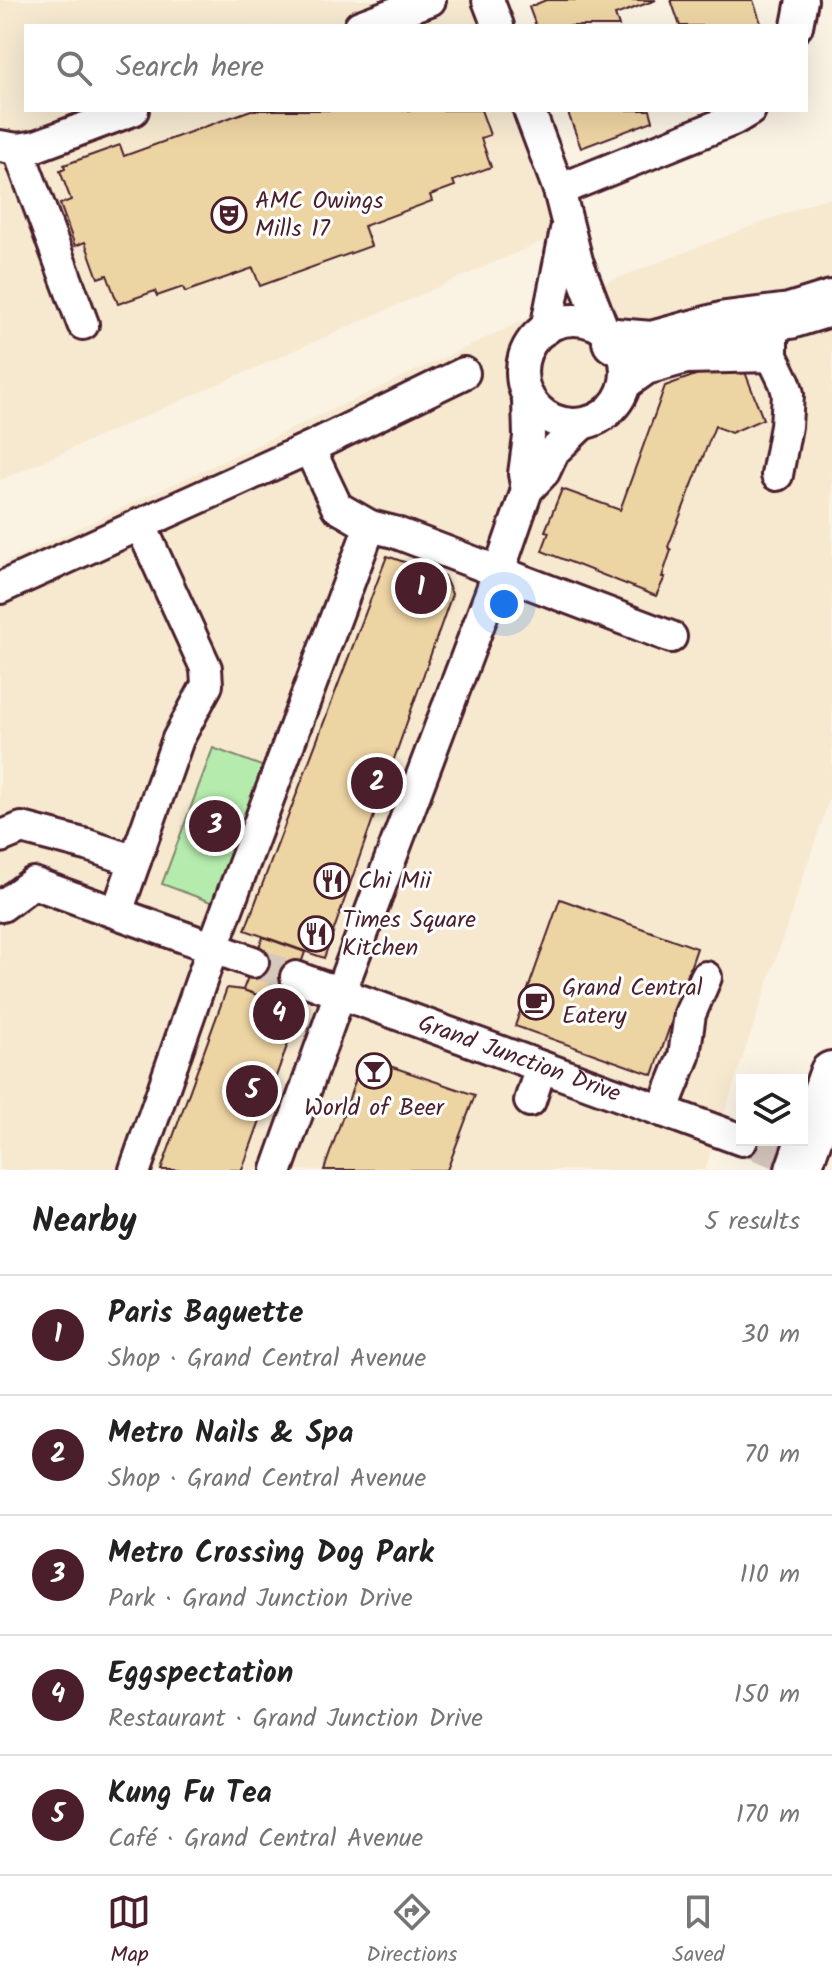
<!DOCTYPE html>
<meta charset="utf-8">
<style>
body{margin:0;font-family:Kalam,sans-serif;background:#f2f2f2;color:#222}
.controls{position:absolute;right:24px;bottom:24px;display:grid;overflow:hidden;border-radius:0px;box-shadow:0 8px 32px #0002}
.controls button{width:72px;height:72px;display:grid;place-items:center;padding:0;border:0;border-bottom:2px solid #e0e0e0;background:#fff;color:#222;font:40px sans-serif}
.you{position:absolute;left:504px;top:604px;width:28px;height:28px;margin:-20px;border:6px solid #fff;border-radius:50%;background:#1a73e8;box-shadow:0 0 0 12px #1a73e833}
.badge{display:grid;place-items:center;width:52px;height:52px;border-radius:50%;background:#4a1f2b;color:#fff;font-size:26px;font-weight:700}
.pin{position:absolute;translate:-50% -50%;border:4px solid #fff;box-shadow:0 2px 8px #0006}
.list{margin:0;padding:0;list-style:none}
h2{display:flex;justify-content:space-between;align-items:center;height:104px;margin:0;padding:0 32px;font-size:34px}
h2 small{font-size:26px;font-weight:400;color:#767676}
.list li{display:grid;grid-template-columns:52px 1fr auto;gap:24px;align-items:center;box-sizing:border-box;height:120px;padding:0 32px;border-top:2px solid #e0e0e0}
.list b{display:block;font-size:30px;white-space:nowrap}
.list p{margin:0;font-size:26px;white-space:nowrap;color:#767676}
.list em{font-size:26px;font-style:normal;color:#767676}
.icon{flex:none;width:44px;height:44px;fill:none;stroke:currentColor;stroke-width:2;stroke-linecap:round;stroke-linejoin:round}
.map{position:relative;flex:none;width:832px;height:1170px;overflow:hidden}
.search{position:absolute;background:#fff;box-shadow:0 8px 32px #0002;left:24px;right:24px;top:24px;height:88px;display:flex;align-items:center;gap:20px;box-sizing:border-box;padding:0 28px;border-radius:0px;color:#767676;font-size:30px}
.sheet{height:704px;background:#fff}
nav{display:flex;justify-content:space-around;align-items:center;box-sizing:border-box;height:112px;border-top:2px solid #e0e0e0;background:#fff;font-size:22px;color:#767676}
nav a{display:grid;justify-items:center;gap:4px}
nav .on{color:#4a1f2b}
.map>svg:first-child{display:block}
</style>
<div class="map">
<svg width="832" height="1170" viewBox="0 0 832 1170">
<rect width="100%" height="100%" fill="#faf2e3"/>
<filter id="ink" filterUnits="userSpaceOnUse"><feTurbulence type="fractalNoise" baseFrequency=".0125" numOctaves="2"/><feDisplacementMap in="SourceGraphic" scale="16" xChannelSelector="R" yChannelSelector="G"/><feConvolveMatrix kernelMatrix="1 2 1 2 8 2 1 2 1" color-interpolation-filters="sRGB"/></filter>
<g filter="url(#ink)">
<g fill="#f6e9d0">
<polygon points="0,0 501,0 511,26 26,26 26,110 542,110 584,223 0,480"/>
<polygon points="832,198 832,791 705,1170 0,1170 0,565 595,287 817,201"/>
</g>
<polygon fill="#b5ebad" stroke="#80856c" stroke-width="2" points="213,748 267,768 216,904 162,884"/>
<g fill="#edd4a3" stroke="#4a1f2b" stroke-width="2">
<polygon points="546,0 656,0 615,15 619,26 536,26 529,7"/>
<polygon points="671,0 753,0 762,26 680,26"/>
<polygon points="251,110 481,110 490,135 481,138 491,167 453,181 455,186 430,195 432,201 364,226 371,246 260,286 253,268 185,292 183,287 157,296 155,291 118,304 107,275 98,278 85,242 75,246 60,204 71,200 60,171 65,169 64,165 120,145 124,156"/>
<polygon points="567,110 650,110 653,121 581,148"/>
<polygon points="740,359 763,419 731,433 715,426 668,547 671,550 662,577 665,577 656,596 542,551 549,532 545,531 562,489 620,510 665,386"/>
<polygon points="387,556 444,576 452,594 324,958 245,930"/>
<polygon points="560,899 697,948 653,1075 515,1026"/>
<polygon points="263,937 305,952 286,1005 243,990"/>
<polygon points="227,988 243,990 300,1010 242,1170 161,1170"/>
<polygon points="378,1062 475,1095 447,1170 324,1170 360,1067"/>
</g>
<g fill="none" stroke-linecap="round" stroke-linejoin="round">
<g stroke="#d7c8be" stroke-width="30" stroke-dasharray="30 15" stroke-linecap="butt">
<polyline points="253,962 296,977"/>
<polyline points="751,1143 816,1168"/>
</g>
<defs>
<g id="minor">
<polyline points="488,0 498,26"/>
<polyline points="360,26 430,0"/>
<polyline points="797,26 802,0"/>
<polyline points="529,110 559,190 577,261 603,329"/>
<polyline points="0,146 18,149 36,146 133,110"/>
<polyline points="18,149 83,324"/>
<polyline points="559,190 735,119 750,110"/>
<polyline points="772,318 772,356 785,383 788,394 786,426 777,475"/>
<circle cx="574" cy="372" r="52"/>
<polyline points="546,329 566,230"/>
<polyline points="625,384 646,369 686,358 772,356"/>
<polyline points="309,448 464,373"/>
<polyline points="527,490 524,474 529,437 528,399"/>
<polyline points="370,526 394,532 671,637"/>
<polyline points="0,588 309,448 337,507 370,526 213,947 135,1170"/>
<polyline points="0,837 22,828 87,845 135,861"/>
<polyline points="0,904 2,906 33,883 253,962"/>
<polyline points="117,912 178,739 207,685 206,668 140,524"/>
<path id="s1" d="M296,977L742,1140"/>
<polyline points="530,1101 541,1067"/>
<polyline points="662,1111 684,1056 690,1014 706,977"/>
<polyline points="277,1170 340,993 499,571 527,490 544,472 554,451 582,424"/>
</g>
<g id="highway">
<polyline points="615,341 652,344 726,324 790,316 832,303"/>
<polyline points="798,1170 832,1074"/>
</g>
</defs>
<use href="#minor" stroke="#4a1f2b" stroke-width="36"/>
<use href="#highway" stroke="#4a1f2b" stroke-width="50"/>
<use href="#minor" stroke="#fff" stroke-width="30"/>
<use href="#highway" stroke="#fff" stroke-width="44"/>
</g>
</g>
<defs>
<symbol id="theatre-ring" viewBox="-11 -11 22 22"><circle r="9.5" fill="#fff" stroke="#4a1f2b" stroke-width="1.5"/><path d="M-5-5.5Q0-4 5-5.5V0Q5 5 0 6Q-5 5-5 0ZM-3.3-2.5H-1v1.5H-3.3ZM1-2.5H3.3v1.5H1ZM-2.8 1Q0 5.5 2.8 1Z" fill="#4a1f2b"/></symbol>
<symbol id="restaurant-ring" viewBox="-11 -11 22 22"><circle r="9.5" fill="#fff" stroke="#4a1f2b" stroke-width="1.5"/><path d="M-5-6h1v4h1v-4h1v4h1v-4h1v5L-1.5 .5V6h-2V.5L-5-1ZM5-6V6H3V1.5H1.5Q1.5-4 5-6Z" fill="#4a1f2b"/></symbol>
<symbol id="cafe-ring" viewBox="-11 -11 22 22"><circle r="9.5" fill="#fff" stroke="#4a1f2b" stroke-width="1.5"/><path d="M-5.5-4.5H6V0H3Q3 3.5 0 3.5H-2.5Q-5.5 3.5-5.5 0ZM3-3.2v2h1.7v-2ZM-6 4.5H4V6H-6Z" fill="#4a1f2b"/></symbol>
<symbol id="bar-ring" viewBox="-11 -11 22 22"><circle r="9.5" fill="#fff" stroke="#4a1f2b" stroke-width="1.5"/><path d="M-6-5H6L.8 .8V4.5H3.5V6h-7V4.5H-.8V.8Z" fill="#4a1f2b"/></symbol>
</defs>
<g fill-rule="evenodd">
<use href="#theatre-ring" x="209" y="195" width="40" height="40"/>
<use href="#restaurant-ring" x="312" y="861" width="40" height="40"/>
<use href="#restaurant-ring" x="296" y="914" width="40" height="40"/>
<use href="#cafe-ring" x="516" y="982" width="40" height="40"/>
<use href="#bar-ring" x="354" y="1051" width="40" height="40"/>
</g>
<g text-anchor="middle" dominant-baseline="central" stroke-width="6" stroke-linejoin="round" paint-order="stroke">
<g font-size="24" fill="#4a1f2b" stroke="#fff" text-anchor="start">
<text x="255" y="201">AMC Owings<tspan x="255" dy="28">Mills 17</tspan></text>
<text x="358" y="881">Chi Mii</text>
<text x="342" y="920">Times Square<tspan x="342" dy="28">Kitchen</tspan></text>
<text x="562" y="988">Grand Central<tspan x="562" dy="28">Eatery</tspan></text>
<text x="374" y="1108" text-anchor="middle">World of Beer</text>
</g>
<g font-size="24" fill="#4a1f2b" stroke="#fff">
<text stroke="none"><textPath href="#s1" startOffset="238">Grand Junction Drive</textPath></text>
</g>
</g>
</svg>
<div class="controls">
<button><svg class="icon" aria-label="layers" viewBox="0 0 24 24"><path d="M12 4l9 5-9 5-9-5zM3 14l9 5 9-5"/></svg></button>
</div>
<div class="you"></div>
<div class="pin badge" style="left:421px;top:588px">1</div>
<div class="pin badge" style="left:377px;top:783px">2</div>
<div class="pin badge" style="left:215px;top:826px">3</div>
<div class="pin badge" style="left:279px;top:1014px">4</div>
<div class="pin badge" style="left:252px;top:1091px">5</div>
<div class="search"><svg class="icon" aria-label="search" viewBox="0 0 24 24"><circle cx="10" cy="10" r="6"/><path d="M15 15l6 6"/></svg>Search here</div>
</div>
<section class="sheet">
<h2>Nearby<small>5 results</small></h2>
<ul class="list">
<li><span class="badge">1</span><div><b>Paris Baguette</b><p>Shop · Grand Central Avenue</p></div><em>30 m</em></li>
<li><span class="badge">2</span><div><b>Metro Nails &amp; Spa</b><p>Shop · Grand Central Avenue</p></div><em>70 m</em></li>
<li><span class="badge">3</span><div><b>Metro Crossing Dog Park</b><p>Park · Grand Junction Drive</p></div><em>110 m</em></li>
<li><span class="badge">4</span><div><b>Eggspectation</b><p>Restaurant · Grand Junction Drive</p></div><em>150 m</em></li>
<li><span class="badge">5</span><div><b>Kung Fu Tea</b><p>Café · Grand Central Avenue</p></div><em>170 m</em></li>
</ul>
</section>
<nav>
<a class="on"><svg class="icon" aria-label="map" viewBox="0 0 24 24"><path d="M3 6l6-2 6 2 6-2v14l-6 2-6-2-6 2zM9 4v14M15 6v14"/></svg>Map</a>
<a><svg class="icon" aria-label="directions" viewBox="0 0 24 24"><path d="M12 3l9 9-9 9-9-9zM9 14v-3h6M13 9l2 2-2 2"/></svg>Directions</a>
<a><svg class="icon" aria-label="saved" viewBox="0 0 24 24"><path d="M7 4h10v16l-5-4-5 4z"/></svg>Saved</a>
</nav>
